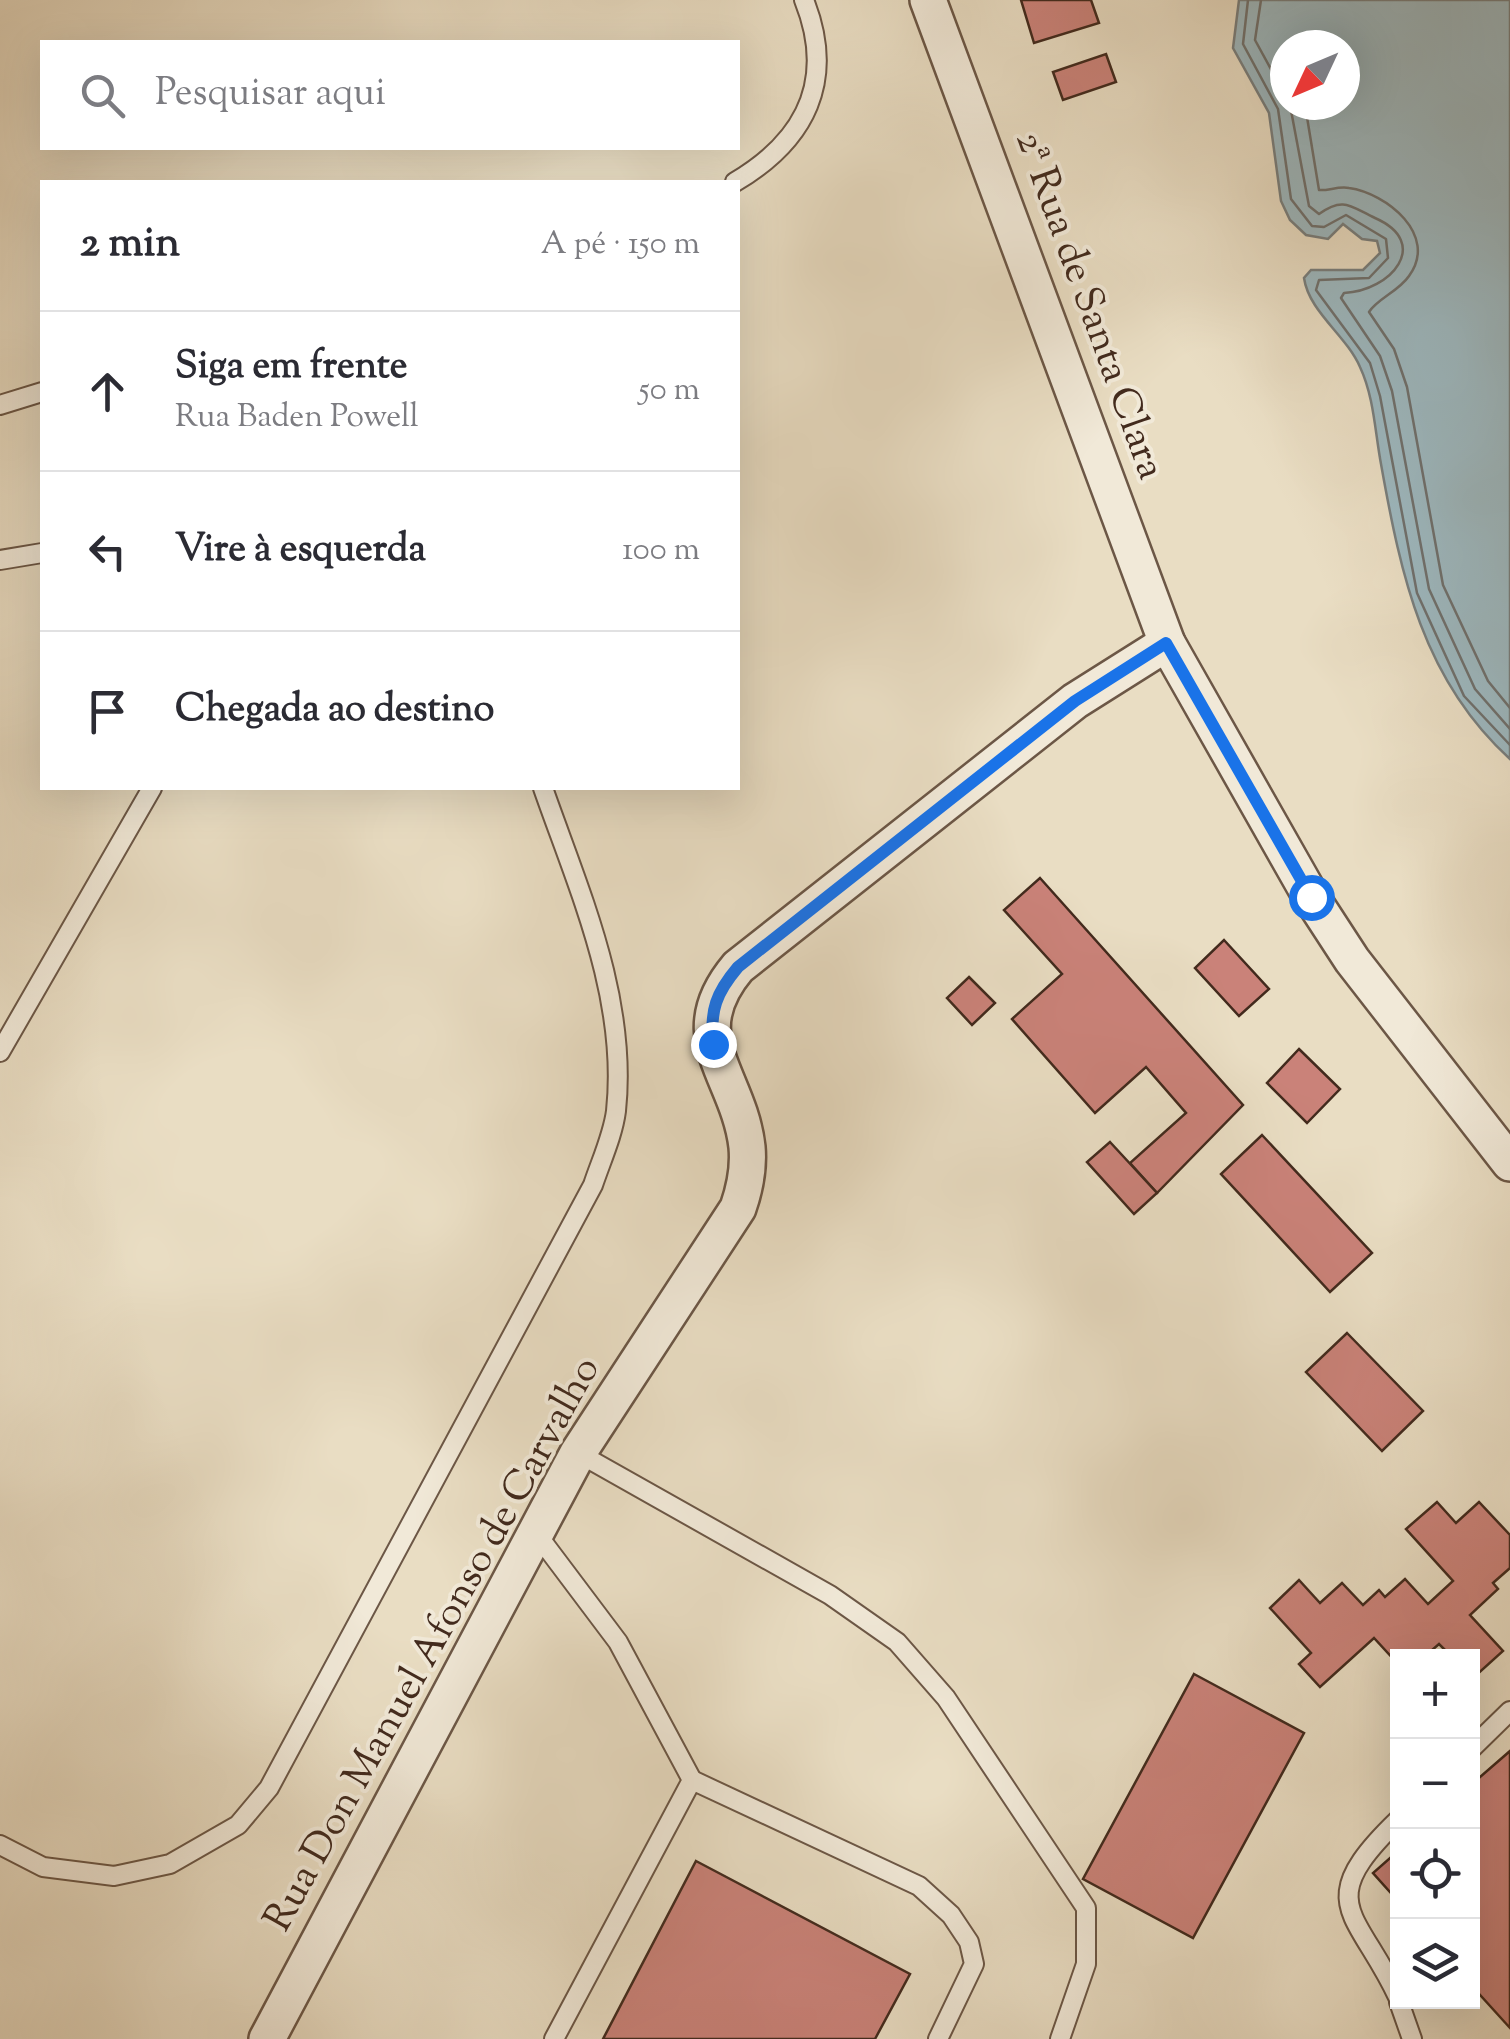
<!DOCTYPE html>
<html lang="pt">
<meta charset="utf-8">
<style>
body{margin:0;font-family:"Sorts Mill Goudy",serif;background:#f2f2f3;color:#2b2b33}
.controls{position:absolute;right:30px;bottom:30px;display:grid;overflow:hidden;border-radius:0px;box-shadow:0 10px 40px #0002}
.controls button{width:90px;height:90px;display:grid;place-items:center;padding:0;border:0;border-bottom:2px solid #e1e1e2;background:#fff;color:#2b2b33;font:50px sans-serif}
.compass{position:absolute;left:1270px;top:30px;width:90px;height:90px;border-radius:50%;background:#fff;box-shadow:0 10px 40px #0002;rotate:226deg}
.stop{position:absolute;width:30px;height:30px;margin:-22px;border:8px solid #1a73e8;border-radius:50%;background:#fff}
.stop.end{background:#1a73e8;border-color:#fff;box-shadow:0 2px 10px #0008}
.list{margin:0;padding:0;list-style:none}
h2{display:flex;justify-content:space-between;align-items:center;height:130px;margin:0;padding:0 40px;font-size:42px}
h2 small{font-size:32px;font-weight:400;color:#7c7c81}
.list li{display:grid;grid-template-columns:65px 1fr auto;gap:30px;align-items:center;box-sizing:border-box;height:160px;padding:0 40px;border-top:2px solid #e1e1e2}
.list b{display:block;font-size:38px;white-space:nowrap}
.list p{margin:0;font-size:32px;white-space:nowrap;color:#7c7c81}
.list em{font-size:32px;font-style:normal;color:#7c7c81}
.icon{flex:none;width:55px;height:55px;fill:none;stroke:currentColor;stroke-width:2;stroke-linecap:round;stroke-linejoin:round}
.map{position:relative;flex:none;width:1510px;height:2039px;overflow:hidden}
.search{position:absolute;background:#fff;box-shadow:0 10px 40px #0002;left:40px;top:40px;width:700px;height:110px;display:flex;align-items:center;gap:25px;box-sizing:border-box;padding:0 35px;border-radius:0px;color:#7c7c81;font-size:38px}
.panel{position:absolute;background:#fff;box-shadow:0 10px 40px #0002;left:40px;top:180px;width:700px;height:610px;border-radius:0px}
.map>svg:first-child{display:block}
</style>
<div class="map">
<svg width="1510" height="2039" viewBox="0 0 1510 2039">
<rect width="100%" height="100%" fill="#e9ddc3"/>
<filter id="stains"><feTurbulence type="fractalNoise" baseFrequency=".002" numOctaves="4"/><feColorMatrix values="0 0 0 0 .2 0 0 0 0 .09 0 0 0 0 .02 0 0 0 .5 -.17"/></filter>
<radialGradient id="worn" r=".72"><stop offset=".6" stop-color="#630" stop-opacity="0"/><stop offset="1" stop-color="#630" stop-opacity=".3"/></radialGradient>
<path fill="#9db8bf" stroke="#797f7e" stroke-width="2.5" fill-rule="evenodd" d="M1239,0H1510V759C1423,680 1401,576 1381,464C1375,432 1374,397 1360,367C1346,335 1309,312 1304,278L1311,270H1363L1380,253L1377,241L1362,239L1343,224L1328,239L1306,235L1290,220L1281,201L1269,113L1233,48ZM1285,45H1345V105H1285Z"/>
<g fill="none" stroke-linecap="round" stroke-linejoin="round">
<g stroke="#70716e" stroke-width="2.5">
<polyline points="1248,0 1243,44 1278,109 1291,199 1312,226 1324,227 1346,215 1386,239 1388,258 1369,278 1319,280 1316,290 1370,363 1380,396 1417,593 1464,696 1510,745"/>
<polyline points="1261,0 1255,40 1285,95"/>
<path d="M1290,105L1309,206L1319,214C1344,196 1351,207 1375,218C1432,243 1391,291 1344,293L1341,298L1380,356L1392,391L1429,589L1475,689L1510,729"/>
<path d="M1305,105L1319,190C1328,191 1338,186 1349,188C1386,193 1439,235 1409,276C1399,291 1377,299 1369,312L1394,349L1407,387L1443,585L1488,681L1510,708"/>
</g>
</g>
<g fill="#ca8279" stroke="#422a1d" stroke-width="2.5">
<polygon points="1021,0 1091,0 1099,23 1034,43"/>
<polygon points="1106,54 1116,82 1063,100 1053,72"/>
<polygon points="1040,878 1243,1105 1157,1193 1130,1163 1186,1113 1146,1067 1095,1113 1012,1019 1062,974 1004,910"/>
<polygon points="1224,940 1269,989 1239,1016 1195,968"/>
<polygon points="969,977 995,1003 972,1025 947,998"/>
<polygon points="1299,1049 1340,1089 1307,1123 1267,1083"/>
<polygon points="1262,1135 1372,1253 1330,1292 1221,1174"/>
<polygon points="1110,1142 1157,1193 1134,1214 1087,1162"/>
<polygon points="1347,1333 1423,1411 1382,1451 1306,1372"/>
<polygon points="1437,1502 1456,1523 1479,1502 1510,1535 1510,1568 1493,1583 1498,1589 1470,1615 1503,1651 1472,1679 1472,1656 1451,1656 1439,1644 1431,1651 1437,1656 1398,1656 1398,1664 1374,1638 1320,1687 1299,1664 1311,1653 1270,1608 1299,1580 1320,1603 1342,1583 1363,1605 1379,1590 1385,1597 1405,1579 1428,1604 1453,1581 1406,1529"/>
<polygon points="1194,1674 1304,1733 1193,1938 1083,1879"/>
<polygon points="1510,1751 1510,2028 1472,1986 1472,1784"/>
<polygon points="1398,1851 1398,1901 1373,1873"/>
<polygon points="696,1861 910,1974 875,2039 603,2039"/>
</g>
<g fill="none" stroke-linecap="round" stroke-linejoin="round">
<defs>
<g id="lane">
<path d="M735,182C806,140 836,80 804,0"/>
<polyline points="0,405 42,392"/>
<polyline points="0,560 42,553"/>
<polyline points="0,1052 152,788"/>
<polyline points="578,1453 830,1595 897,1642 946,1698 1086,1908 1086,1964 1060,2039"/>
<polyline points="536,1533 618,1642 692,1780 554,2039"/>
<polyline points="1472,1748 1510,1711"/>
<polyline points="692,1780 919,1886 951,1915 969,1942 974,1964 938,2039"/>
<path d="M1398,1820C1311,1904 1357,1910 1398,1997"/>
<path d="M0,1845L43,1867L114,1876L170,1864L238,1825L269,1788L593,1185C601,1161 613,1135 616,1111C628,998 579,891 543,788"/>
<polyline points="1399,2002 1412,2039"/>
</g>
<g id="street">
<polyline points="928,0 1167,643 1311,897 1352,960 1510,1163"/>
<path d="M267,2039L578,1453L738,1208C745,1188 749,1169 747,1147C739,1075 679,1037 738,967L1075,701L1167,643"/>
</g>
</defs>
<use href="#lane" stroke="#6c5746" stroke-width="22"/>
<use href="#street" stroke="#6c5746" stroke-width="40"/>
<use href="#lane" stroke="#f1e9d8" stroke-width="18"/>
<use href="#street" stroke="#f1e9d8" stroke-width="35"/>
</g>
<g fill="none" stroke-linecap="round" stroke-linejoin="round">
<path stroke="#1a73e8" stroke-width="12" d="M713,1044C710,1010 716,993 738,967L1075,701L1166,643L1311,897"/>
</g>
<g text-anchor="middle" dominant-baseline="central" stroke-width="8" stroke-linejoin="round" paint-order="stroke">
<g font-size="40" fill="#422a1d" stroke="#f1e9d8">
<text transform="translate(1088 306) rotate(70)">2ª Rua de Santa Clara</text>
<text transform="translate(434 1645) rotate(-61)">Rua Don Manuel Afonso de Carvalho</text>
</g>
</g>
<rect width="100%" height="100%" filter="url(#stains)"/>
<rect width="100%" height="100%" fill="url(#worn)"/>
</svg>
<div class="controls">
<button>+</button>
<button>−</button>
<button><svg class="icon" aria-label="locate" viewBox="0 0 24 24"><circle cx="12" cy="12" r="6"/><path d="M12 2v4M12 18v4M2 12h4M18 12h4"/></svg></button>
<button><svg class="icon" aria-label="layers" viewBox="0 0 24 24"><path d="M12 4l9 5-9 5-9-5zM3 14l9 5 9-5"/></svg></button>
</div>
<svg class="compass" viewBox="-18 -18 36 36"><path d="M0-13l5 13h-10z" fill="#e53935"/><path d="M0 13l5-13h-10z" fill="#7c7c81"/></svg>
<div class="stop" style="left:1311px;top:897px"></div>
<div class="stop end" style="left:713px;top:1044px"></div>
<div class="search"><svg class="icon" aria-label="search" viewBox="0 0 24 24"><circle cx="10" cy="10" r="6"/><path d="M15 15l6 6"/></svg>Pesquisar aqui</div>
<section class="panel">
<h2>2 min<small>A pé · 150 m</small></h2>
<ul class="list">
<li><svg class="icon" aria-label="ahead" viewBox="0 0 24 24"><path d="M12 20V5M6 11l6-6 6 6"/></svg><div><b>Siga em frente</b><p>Rua Baden Powell</p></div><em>50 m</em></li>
<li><svg class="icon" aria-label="left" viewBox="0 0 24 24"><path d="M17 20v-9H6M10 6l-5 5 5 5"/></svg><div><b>Vire à esquerda</b></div><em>100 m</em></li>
<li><svg class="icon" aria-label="arrive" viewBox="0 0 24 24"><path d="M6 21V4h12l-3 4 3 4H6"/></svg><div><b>Chegada ao destino</b></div></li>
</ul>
</section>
</div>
